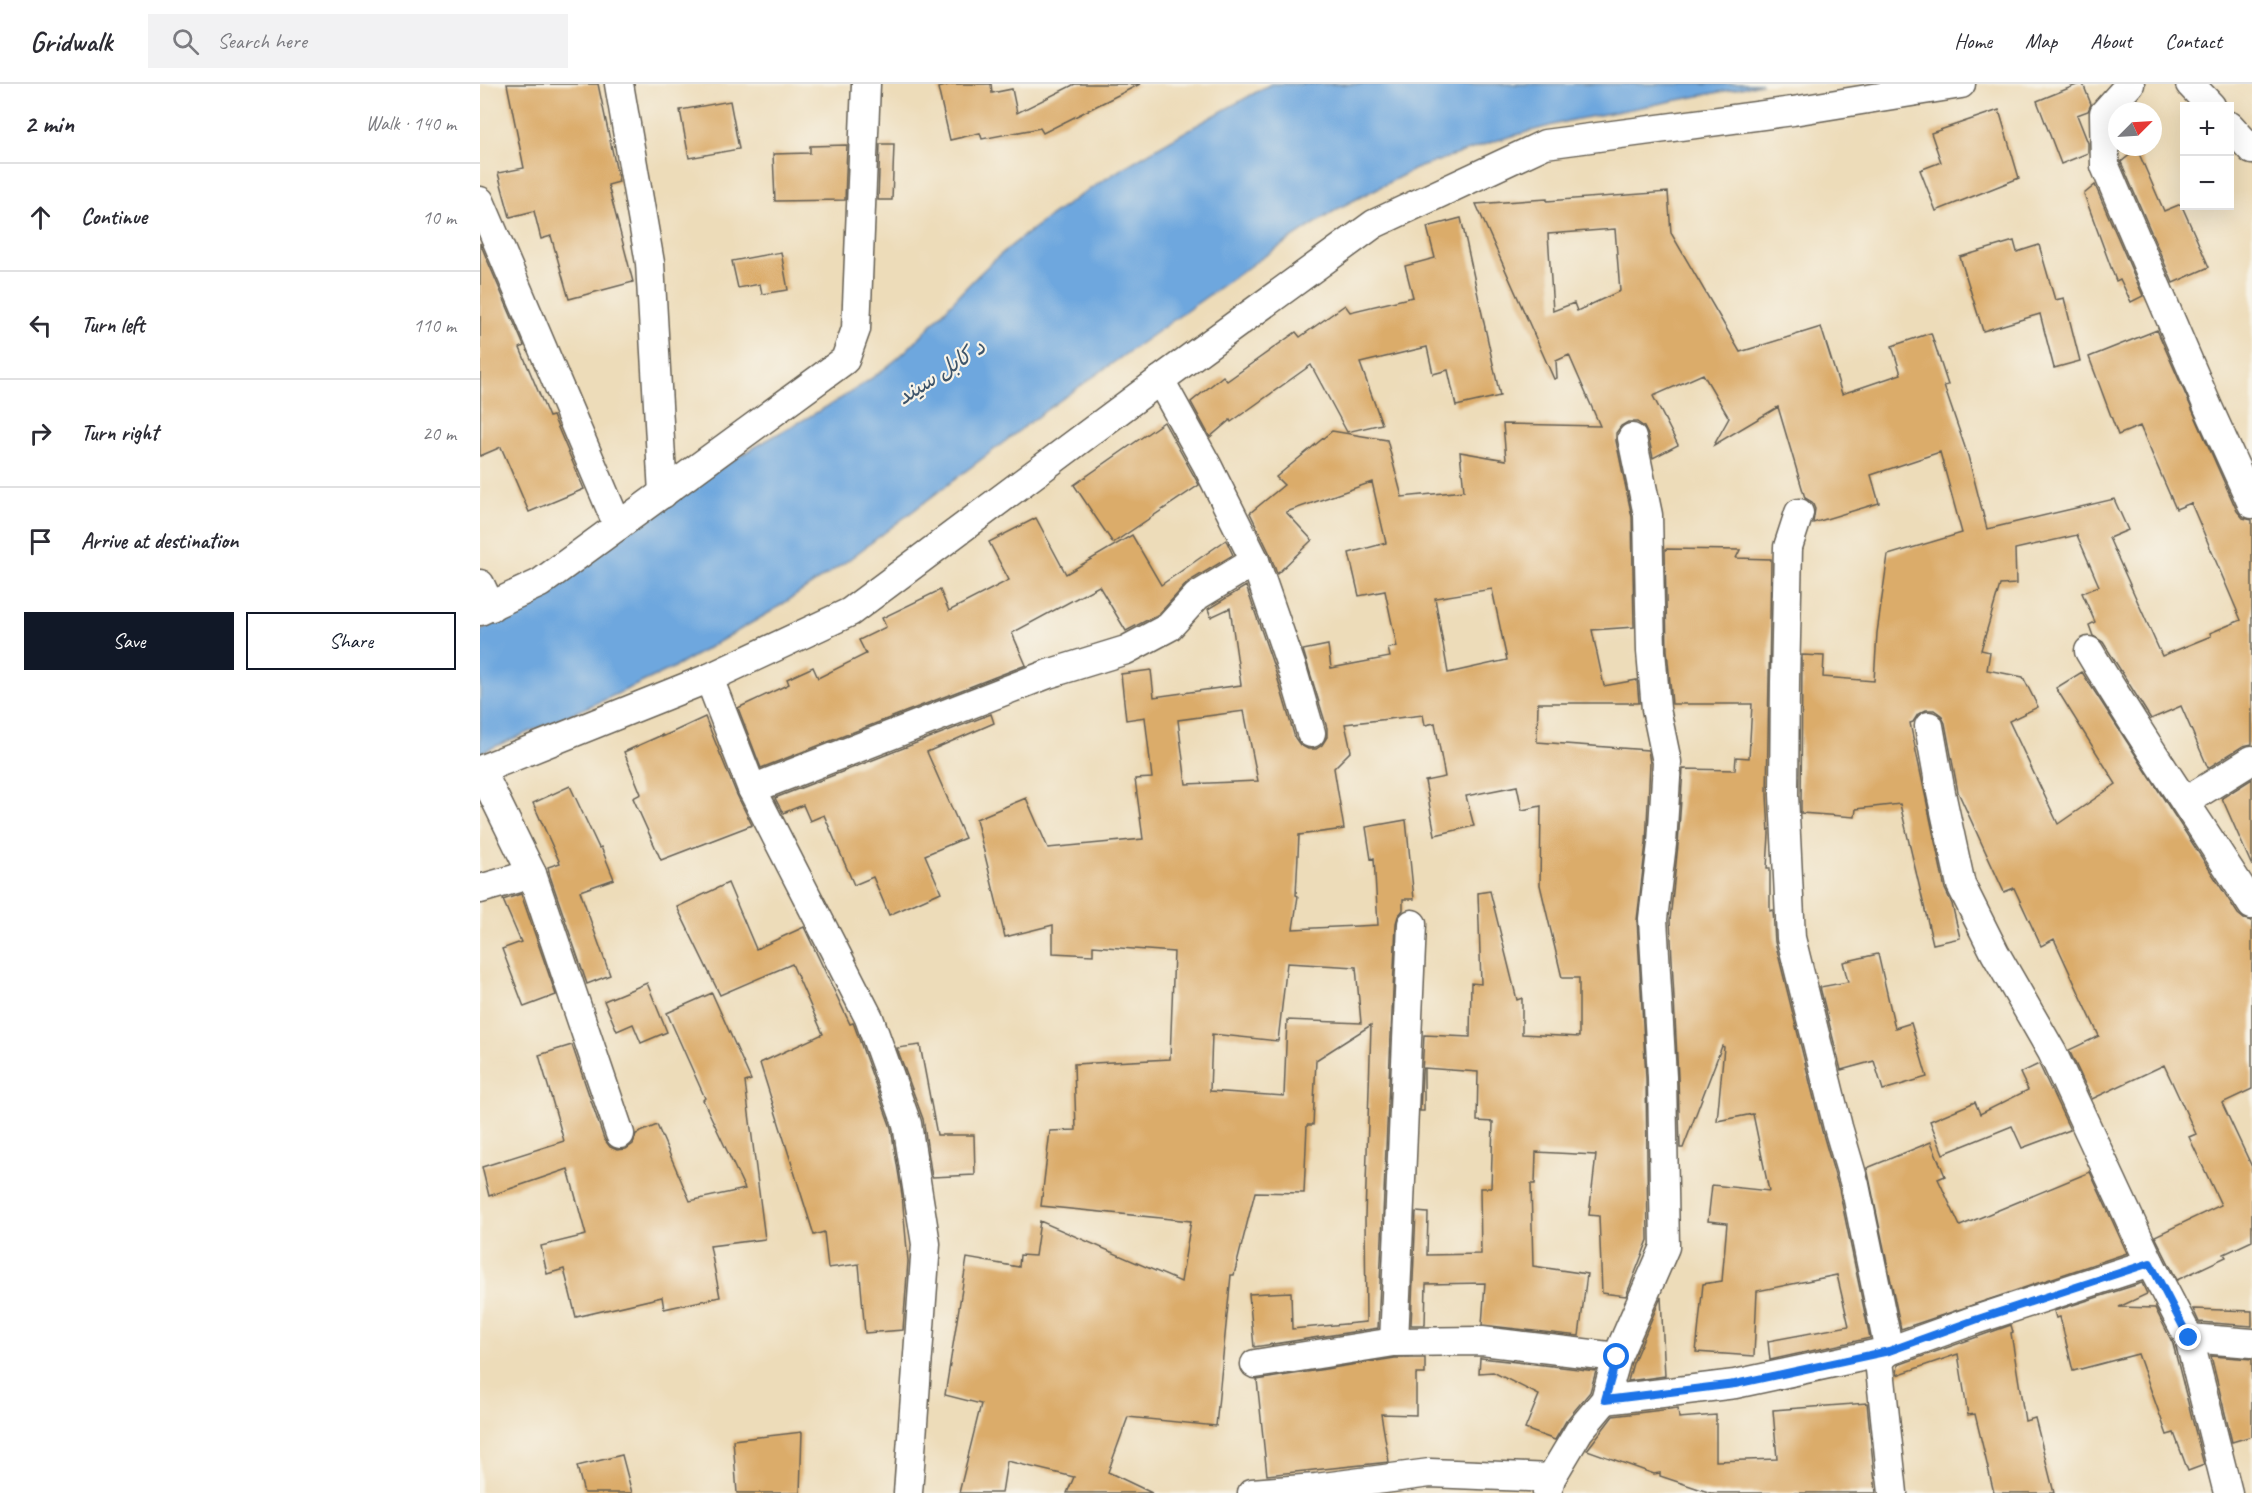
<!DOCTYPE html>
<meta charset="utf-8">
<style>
body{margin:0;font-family:Caveat,"Playpen Sans Arabic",sans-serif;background:#f2f2f3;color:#2b2b33}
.controls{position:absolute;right:18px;top:18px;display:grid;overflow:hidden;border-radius:0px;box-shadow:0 6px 24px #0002}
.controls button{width:54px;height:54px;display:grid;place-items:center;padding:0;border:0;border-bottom:2px solid #e1e1e2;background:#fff;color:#2b2b33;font:30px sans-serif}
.compass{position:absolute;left:1628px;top:18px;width:54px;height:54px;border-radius:50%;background:#fff;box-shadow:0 6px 24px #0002;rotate:66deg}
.stop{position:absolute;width:18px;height:18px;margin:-14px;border:4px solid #1a73e8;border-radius:50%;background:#fff}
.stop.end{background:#1a73e8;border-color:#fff;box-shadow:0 2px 6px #0008}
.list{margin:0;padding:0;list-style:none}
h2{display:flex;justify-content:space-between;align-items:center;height:78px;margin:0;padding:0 24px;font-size:26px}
h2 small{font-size:20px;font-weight:400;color:#7c7c81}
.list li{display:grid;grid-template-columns:39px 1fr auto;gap:18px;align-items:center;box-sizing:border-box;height:108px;padding:0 24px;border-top:2px solid #e1e1e2}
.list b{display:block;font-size:22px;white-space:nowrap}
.list em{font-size:20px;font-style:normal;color:#7c7c81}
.actions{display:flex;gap:12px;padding:18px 24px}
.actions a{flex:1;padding:14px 0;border:2px solid #111827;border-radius:0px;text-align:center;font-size:21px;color:#111827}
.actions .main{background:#111827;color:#fff}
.icon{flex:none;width:33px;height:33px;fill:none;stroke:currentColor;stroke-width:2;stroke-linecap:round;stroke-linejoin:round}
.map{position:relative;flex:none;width:1772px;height:1409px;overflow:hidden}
header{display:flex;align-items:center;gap:36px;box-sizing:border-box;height:84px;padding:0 30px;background:#fff;border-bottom:2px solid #e1e1e2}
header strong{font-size:28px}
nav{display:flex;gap:33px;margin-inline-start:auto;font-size:21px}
.search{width:420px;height:54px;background:#f2f2f3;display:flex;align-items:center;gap:15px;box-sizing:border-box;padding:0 21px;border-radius:0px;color:#7c7c81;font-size:22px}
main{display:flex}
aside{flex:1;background:#fff}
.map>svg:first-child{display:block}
</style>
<header>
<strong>Gridwalk</strong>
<div class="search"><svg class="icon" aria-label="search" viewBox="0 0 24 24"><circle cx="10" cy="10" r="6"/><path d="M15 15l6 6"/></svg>Search here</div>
<nav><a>Home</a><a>Map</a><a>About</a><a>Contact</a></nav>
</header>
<main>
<aside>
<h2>2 min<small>Walk · 140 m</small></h2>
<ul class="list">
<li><svg class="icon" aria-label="ahead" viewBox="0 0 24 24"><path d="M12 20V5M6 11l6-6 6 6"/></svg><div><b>Continue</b></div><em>10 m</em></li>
<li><svg class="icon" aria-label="left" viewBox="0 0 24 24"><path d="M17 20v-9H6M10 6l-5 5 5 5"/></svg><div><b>Turn left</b></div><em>110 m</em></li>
<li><svg class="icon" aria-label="right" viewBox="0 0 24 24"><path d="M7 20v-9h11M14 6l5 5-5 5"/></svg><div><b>Turn right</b></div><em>20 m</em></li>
<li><svg class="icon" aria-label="arrive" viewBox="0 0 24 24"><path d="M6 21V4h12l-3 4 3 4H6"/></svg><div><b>Arrive at destination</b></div></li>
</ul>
<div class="actions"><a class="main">Save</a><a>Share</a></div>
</aside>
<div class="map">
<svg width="1772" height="1409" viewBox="0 0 1772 1409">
<rect width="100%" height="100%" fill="#f7f3e8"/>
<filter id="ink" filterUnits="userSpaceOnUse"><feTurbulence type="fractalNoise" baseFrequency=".0167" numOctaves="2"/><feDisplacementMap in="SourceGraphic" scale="12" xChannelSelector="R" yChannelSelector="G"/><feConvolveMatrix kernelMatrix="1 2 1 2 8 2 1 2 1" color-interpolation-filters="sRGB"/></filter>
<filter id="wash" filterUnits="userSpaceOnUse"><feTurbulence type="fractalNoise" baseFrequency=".008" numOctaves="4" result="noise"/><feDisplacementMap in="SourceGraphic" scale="24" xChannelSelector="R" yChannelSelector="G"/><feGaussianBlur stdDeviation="1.35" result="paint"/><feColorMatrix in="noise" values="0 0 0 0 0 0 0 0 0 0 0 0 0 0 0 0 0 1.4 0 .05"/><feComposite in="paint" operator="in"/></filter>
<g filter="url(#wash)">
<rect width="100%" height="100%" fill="#eddcb9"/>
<path fill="#6ea7de" stroke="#45627d" stroke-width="1.5" d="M791,0H1282L1088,37L1018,56L935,85L859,124L777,177L565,327L363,480L292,527L197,582L124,616L0,669V547C87,494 166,429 253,376C308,342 368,316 418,274C454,242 483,202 520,171C602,102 697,52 791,0Z"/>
<g id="blocks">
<g fill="#dbac6a" fill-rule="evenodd">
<polygon points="27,0 118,0 139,98 128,101 153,198 89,215 71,152 61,155 54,127 30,133 18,89 44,84"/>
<polygon points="472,0 511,0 512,9 532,5 537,29 595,0 660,0 563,49 560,44 502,55 500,49 470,56 458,4"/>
<polygon points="1599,0 1603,0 1611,20 1608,27 1597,31 1608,59 1608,69 1581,80 1557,17"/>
<polygon points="250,17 259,65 209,74 200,26"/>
<polygon points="1519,26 1539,94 1456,127 1440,86 1461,78 1451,49"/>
<polygon points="400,60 414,60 412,116 398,116"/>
<polygon points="367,61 365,116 295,117 293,70 330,69 330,62"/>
<polygon points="1657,65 1684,127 1701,120 1729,183 1693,199 1641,78"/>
<polygon points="1615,101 1663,212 1651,218 1640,195 1636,197 1604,110"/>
<path d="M1188,108L1191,149L1260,268L1341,243L1362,310L1421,290L1412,262L1451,249L1468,301L1464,302L1488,372L1507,445L1634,415L1648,446L1629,454L1682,572L1731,552L1730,549L1761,536L1711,419L1696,425L1660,342L1638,351L1609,273L1677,246L1757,427L1763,434L1772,436V660L1763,662L1728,684L1701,622L1671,635L1623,558L1613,552L1609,541L1615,538L1602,509L1619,502L1597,451L1535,465L1536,500L1520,501L1501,566L1510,568L1507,586L1543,593L1558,623L1529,637L1578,740L1636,700L1576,604L1602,588L1758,830L1764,835L1772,837V1005L1742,1019L1772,1083V1157L1744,1170L1746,1173L1697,1196L1675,1152L1741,1121L1709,1053L1716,1050L1684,981L1612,1015L1589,966L1619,952L1574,855L1561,862L1534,804L1524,808L1478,708L1465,639L1461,631L1454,626H1446L1438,630L1433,638L1430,639L1465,805L1472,820L1480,854L1453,860L1420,720L1376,725L1375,733L1321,729L1322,571L1344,572L1343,593L1394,597L1397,549L1408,471L1482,449L1460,368L1391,391L1399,419L1333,439L1335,425L1332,418L1325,414L1298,323L1234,361L1249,334L1223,290L1173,312L1198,361L1173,374L1168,351L1164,343L1157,338H1148L1141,342L1136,349V357L1152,433L1154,543L1112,546L1124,602L1157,596L1159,619H1058L1057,658L1168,666L1170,679L1166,759L1157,836L1166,994L1168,1156L1146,1212L1122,1209L1119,1132L1109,1131L1116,1071L1056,1068L1055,1100H1051L1053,1182L1107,1190L1099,1252L1002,1241L1005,1199L946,1200L945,1241H931L936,1128L948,1129L947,1171L1001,1170L1000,1104H1011L1013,1038L997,1037L998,988L944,984V1027H940L944,951L990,953L991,899L1001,900L998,809L1010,807L1037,916L1042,914V950L1099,953V894H1082L1060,801L1061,722L1042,726L1037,702L986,712L994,742L955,751L945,697L965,693L955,639L945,641L943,631L865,640L871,667L854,684L864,745L819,751L816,811L818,812L813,845L898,841L894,774L891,775L886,743L926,736L934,815H923V826L918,832L916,839L898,1244L774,1263L769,1210L811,1208L812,1245L886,1238L885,1133L891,941L836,976L833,1041H827L824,1109L775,1108L754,1191H751L736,1342L648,1333L628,1388L672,1409H587L594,1393L527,1377L522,1409H479L501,1320L465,1311L487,1174L539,1183L540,1171L555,1172L560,1137L701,1198L711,1137L561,1122L570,1047L596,1046L594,980L690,975L694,868L613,862V871L573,869V841L525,853L496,735L546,714L568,764L663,755L655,695L672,694L665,633L646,636L641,590L671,586L674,613L761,601L750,524L731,533L728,525L766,502L796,589L815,654L820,661L828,665H836L842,661L847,653V644L823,566L848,561L851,584L910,573L908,564L917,563L905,507L879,512L869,469L906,459L892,398L806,428L832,456L797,490L790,470L770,429L804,401L796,393L852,347L907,356L922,413L984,407L980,368L1026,376L1023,340L1120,342L1089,271L1076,277L1077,294L1074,295L996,120L1067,115V117ZM1135,145L1140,207L1097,227L1094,219L1073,227L1068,150ZM1012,505L1027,576L968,589L955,514ZM764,627L778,697L706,700L698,636ZM807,879L876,883L881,939L807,936L804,1012L730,1007L732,950L798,957Z"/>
<polygon points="981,134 1020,312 976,322 968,286 953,290 947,263 880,279 902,340 867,348 831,281 751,338 750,336 730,353 711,318 743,292 747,297 816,248 820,253 865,221 870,228 933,213 925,182 955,174 947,143"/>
<polygon points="1534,157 1537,168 1559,161 1575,216 1584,214 1600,277 1574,284 1560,230 1503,247 1480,173"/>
<polygon points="0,159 44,262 40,264 69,333 73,332 104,405 49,428 21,363 0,372"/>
<polygon points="301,168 308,206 282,210 280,200 258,204 252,177"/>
<polygon points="684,338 719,401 633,459 594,401"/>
<polygon points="556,434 586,490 652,451 681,501 746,456 753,471 708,498 679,530 646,547 619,502 532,549 546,581 281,684 258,624 309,600 307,595 333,583 338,594 386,570 379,556 406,543 402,534 460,506 469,527 529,496 509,458"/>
<polygon points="1185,465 1260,466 1256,474 1291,475 1287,711 1289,750 1287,784 1290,784 1290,827 1293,826 1295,858 1342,1047 1359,1105 1390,1254 1290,1276 1288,1257 1369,1242 1357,1191 1277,1207 1274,1272 1216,1268 1223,1200 1242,1197 1247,1139 1228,1137 1232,1101 1289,1107 1273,1030 1237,1037 1244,963 1242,962 1203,1064 1200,1064 1198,993 1190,836 1198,761 1203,685 1255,686 1256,673 1269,674 1272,620 1192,620 1187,566"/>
<polygon points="511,630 514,639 447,668 485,754 445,771 461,808 409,831 393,793 374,801 344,731 330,737 323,721 303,729 295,714"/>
<polygon points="225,633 257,711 272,741 181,776 153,714 161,710 144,668 182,651 182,653"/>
<polygon points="1772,695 1772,782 1742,714"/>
<polygon points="90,702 119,764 121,763 134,795 100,807 130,891 107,900 70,792 68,783 80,779 53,719"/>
<polygon points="248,799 276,865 324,843 370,940 373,939 374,941 411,1044 422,1111 428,1177 423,1246 385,1249 379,1180 348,1184 344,1148 334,1151 280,979 343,950 312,880 240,911 197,823"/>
<polygon points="41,810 76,911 44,923 22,865 41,858 23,816"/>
<polygon points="1398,870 1415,944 1431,939 1447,993 1403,1006 1394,977 1361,986 1340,903 1368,898 1363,878"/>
<polygon points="167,899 187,948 161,959 153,940 137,947 124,917"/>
<polygon points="232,909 271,996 265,998 285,1155 230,1162 240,1213 184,1225 182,1213 96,1233 84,1185 67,1190 61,1162 106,1151 88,1085 9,1112 2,1083 84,1057 59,971 92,961 124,1055 130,1063 137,1066 146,1065 153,1060 156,1050 177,1041 210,1117 265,1105 223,1016 225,1014 187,929"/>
<polygon points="440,961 457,1051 494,1051 495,1091 452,1093 443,1035 417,964"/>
<polygon points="1559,980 1590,1046 1542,1064 1532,1042 1463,1070 1450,1037 1495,1018 1500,1030 1548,1006 1540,989"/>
<polygon points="1451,1058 1465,1092 1458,1095 1480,1142 1610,1088 1647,1169 1421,1245 1387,1084"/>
<polygon points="1662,1199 1667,1210 1639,1223 1675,1224 1693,1260 1724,1381 1708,1387 1694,1349 1687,1351 1658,1270 1593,1287 1580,1233 1576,1234 1574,1227"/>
<polygon points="1181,1213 1185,1292 1148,1297 1153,1279"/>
<polygon points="1713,1225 1772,1227 1772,1242 1719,1238"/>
<polygon points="1531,1241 1533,1248 1531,1249 1545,1337 1555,1334 1574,1409 1514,1409 1495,1330 1488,1331 1478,1270 1417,1291 1418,1281"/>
<polygon points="1731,1272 1772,1275 1772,1352 1752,1358"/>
<polygon points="915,1274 945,1274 945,1290 936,1290 936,1331 901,1330 909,1378 787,1391 777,1296"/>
<polygon points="1000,1274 1001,1274 1116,1287 1110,1308 1086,1337 1075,1356 1045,1345 1059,1311 1013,1288 999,1289"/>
<polygon points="1387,1319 1396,1409 1231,1409 1180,1392 1180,1389 1174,1390 1107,1366 1133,1332 1198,1324 1199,1334 1236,1331 1236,1377 1297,1375 1293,1326"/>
<polygon points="322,1348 320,1409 257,1409 253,1356"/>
<polygon points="142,1371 152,1409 104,1409 97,1382"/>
</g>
</g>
</g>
<g filter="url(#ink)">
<use href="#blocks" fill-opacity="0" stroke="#655f53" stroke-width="1.5"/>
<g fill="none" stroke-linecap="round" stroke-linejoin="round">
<defs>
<g id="minor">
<polyline points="139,0 170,179 183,410"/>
<polyline points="1650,0 1624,29 1625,82 1728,323 1772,420"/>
<polyline points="1710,0 1731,22"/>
<polyline points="1750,42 1772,66"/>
<polyline points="0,117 138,442"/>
<polyline points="680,296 727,381 775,477 812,584 831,649"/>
<polyline points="1319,429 1308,463 1305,598 1304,711 1311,854 1358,1043 1375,1101 1409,1267 1399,1276 1413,1409"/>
<polyline points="0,500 11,523"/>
<polyline points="0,527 60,499 365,276 376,245 386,0"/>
<path d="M1609,567C1660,653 1718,736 1772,821"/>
<polyline points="229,594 272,705 389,934 427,1040 446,1160 428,1409"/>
<polyline points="1449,642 1461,709 1481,801 1515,869 1572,968 1670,1179 1709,1254 1748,1409"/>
<polyline points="0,686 229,594 370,528 680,296 894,140 1065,60 1313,27 1481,0"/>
<polyline points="1,686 52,790 140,1050"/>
<polyline points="272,705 568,590 646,566 689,543 717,512 775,477"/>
<polyline points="1706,717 1772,676"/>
<polyline points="0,805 52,790"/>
<polyline points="1709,1254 1772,1259"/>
<polyline points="914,1258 932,840"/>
<polyline points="775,1280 914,1258 1002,1257 1137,1273"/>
<polyline points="1125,1316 1255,1300 1409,1267 1495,1236 1670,1179"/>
<polyline points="772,1409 836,1404 950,1389 1071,1394"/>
<polyline points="1067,1409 1071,1394 1099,1347 1125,1316 1137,1273 1185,1163 1182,993 1173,835 1182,760 1187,678 1176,625 1171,567 1168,431 1152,354"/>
</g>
</defs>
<use href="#minor" stroke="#655f53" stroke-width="31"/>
<use href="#minor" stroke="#fff" stroke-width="28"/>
</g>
</g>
<g fill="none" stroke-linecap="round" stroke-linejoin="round" filter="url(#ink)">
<polyline stroke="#1a73e8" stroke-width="8" points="1137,1273 1125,1316 1255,1300 1409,1267 1495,1236 1670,1179 1709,1254"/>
</g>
<g text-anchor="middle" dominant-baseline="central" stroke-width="4.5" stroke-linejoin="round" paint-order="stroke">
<g font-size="22" font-style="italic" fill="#3d546a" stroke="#f7f3e8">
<text transform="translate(461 288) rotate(-33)">د کابل سيند</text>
</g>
</g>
</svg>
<div class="controls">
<button>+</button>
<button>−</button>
</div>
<svg class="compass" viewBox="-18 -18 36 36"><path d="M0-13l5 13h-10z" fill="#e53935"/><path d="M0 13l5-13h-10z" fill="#7c7c81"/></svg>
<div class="stop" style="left:1137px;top:1273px"></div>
<div class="stop end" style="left:1709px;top:1254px"></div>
</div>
</main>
